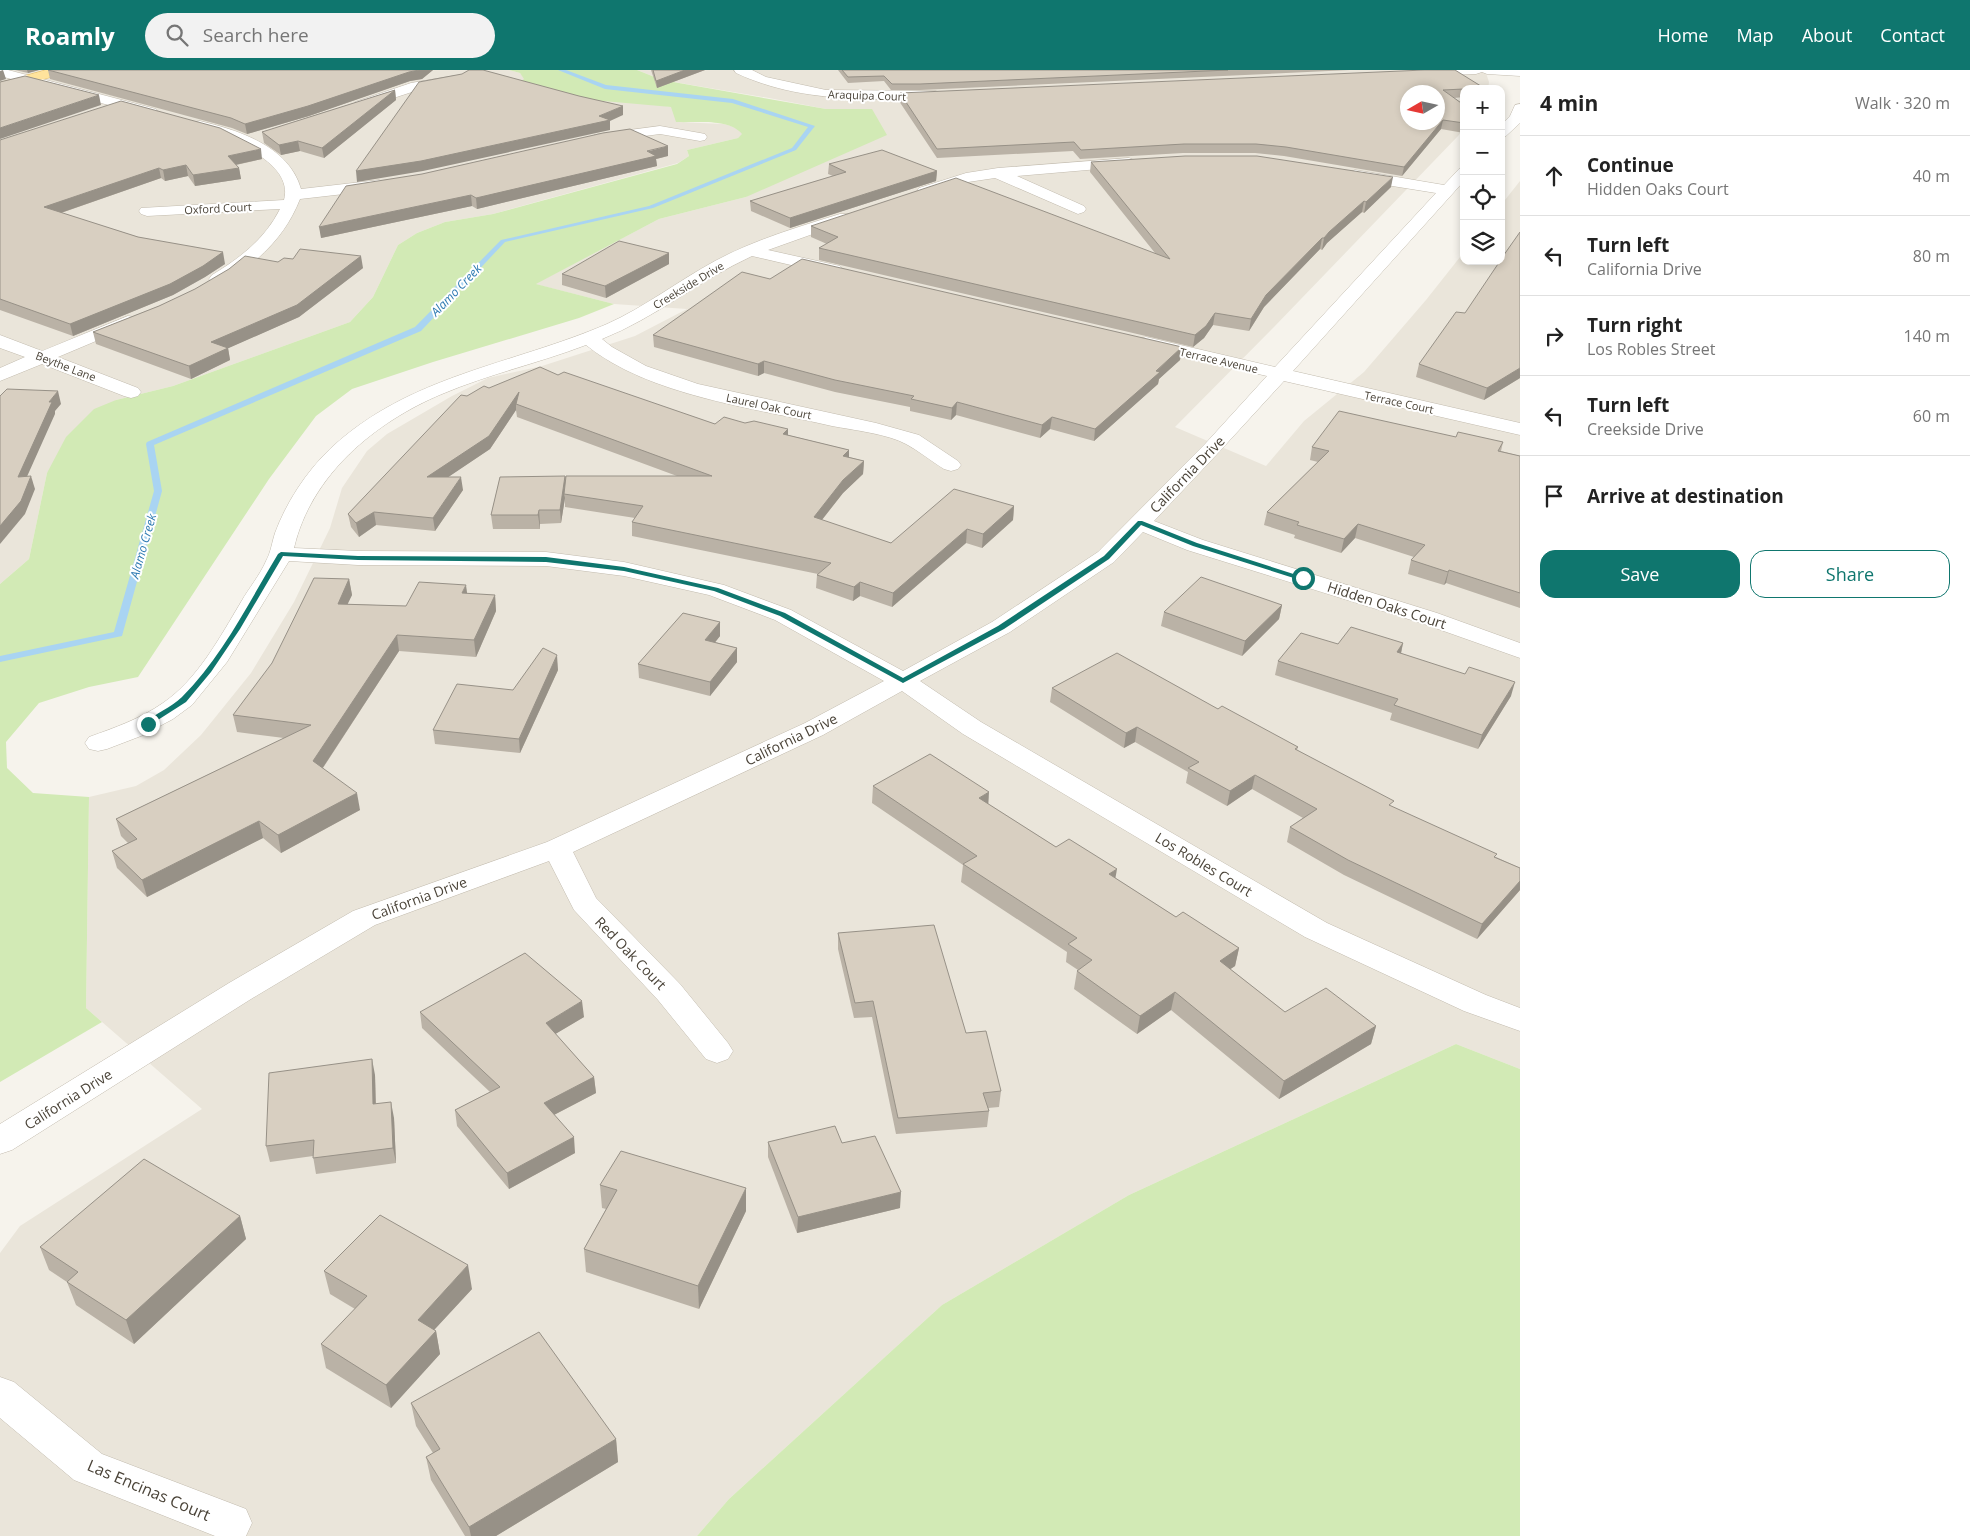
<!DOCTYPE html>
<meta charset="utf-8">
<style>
body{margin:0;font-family:"Open Sans",sans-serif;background:#f2f2f2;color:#222}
.controls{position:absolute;right:15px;top:15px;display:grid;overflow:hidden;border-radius:10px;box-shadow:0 2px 8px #0003}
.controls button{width:45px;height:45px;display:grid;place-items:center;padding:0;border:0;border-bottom:1px solid #e0e0e0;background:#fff;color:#222;font:25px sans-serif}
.compass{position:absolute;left:1400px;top:15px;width:45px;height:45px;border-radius:50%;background:#fff;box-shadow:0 2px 8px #0003;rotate:261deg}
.stop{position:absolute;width:15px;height:15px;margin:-11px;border:4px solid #0f766e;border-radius:50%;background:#fff}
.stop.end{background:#0f766e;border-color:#fff;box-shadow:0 1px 5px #0008}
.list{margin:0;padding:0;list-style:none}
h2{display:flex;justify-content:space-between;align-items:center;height:65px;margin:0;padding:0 20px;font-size:21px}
h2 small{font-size:16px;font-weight:400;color:#767676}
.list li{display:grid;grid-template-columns:32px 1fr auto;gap:15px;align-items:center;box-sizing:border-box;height:80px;padding:0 20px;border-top:1px solid #e0e0e0}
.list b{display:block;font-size:19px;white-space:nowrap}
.list p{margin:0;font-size:16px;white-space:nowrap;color:#767676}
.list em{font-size:16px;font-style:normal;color:#767676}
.actions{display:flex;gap:10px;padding:15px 20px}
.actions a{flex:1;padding:11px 0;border:1px solid #0f766e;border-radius:15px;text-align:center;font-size:18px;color:#0f766e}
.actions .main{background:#0f766e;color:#fff}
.icon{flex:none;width:28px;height:28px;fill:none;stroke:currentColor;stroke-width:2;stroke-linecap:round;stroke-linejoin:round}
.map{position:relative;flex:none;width:1520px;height:1466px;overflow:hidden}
header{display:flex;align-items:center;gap:30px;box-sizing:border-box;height:70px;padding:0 25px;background:#0f766e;color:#fff}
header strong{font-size:24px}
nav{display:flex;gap:28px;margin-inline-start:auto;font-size:18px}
.search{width:350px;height:45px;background:#f2f2f2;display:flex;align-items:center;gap:12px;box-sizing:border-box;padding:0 18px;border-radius:28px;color:#767676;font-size:19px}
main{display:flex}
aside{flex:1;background:#fff}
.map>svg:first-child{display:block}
</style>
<header>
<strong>Roamly</strong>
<div class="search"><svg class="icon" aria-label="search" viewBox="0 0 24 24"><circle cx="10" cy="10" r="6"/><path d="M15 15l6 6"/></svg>Search here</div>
<nav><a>Home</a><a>Map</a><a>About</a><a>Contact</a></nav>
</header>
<main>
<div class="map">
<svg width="1520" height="1466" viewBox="0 0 1520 1466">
<rect width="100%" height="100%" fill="#f6f3ec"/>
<g fill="#eae5da" fill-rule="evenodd">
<polygon points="0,0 509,0 520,3 525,9 517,15 672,37 677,52 724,54 738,58 743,64 738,68 687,80 689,86 678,93 493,144 445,152 417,163 398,175 373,227 350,252 173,316 116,330 47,403 29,489 0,514"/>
<path d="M637,0H1485L1489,12L1488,19H1464V59L1458,66L1274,257L1175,357L1266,396L1304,351L1364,302L1426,230L1464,182V191H1501V135L1520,111V999L1456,974L1129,1125L942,1235L729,1429L697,1466H0V1183L20,1156L202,1039L86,938L89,727L136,716L164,700L201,665L251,603L294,532L330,458L342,418L367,381L387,364L452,326L488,308L542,296L635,266L687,239L614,234L535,214L659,149L746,127L872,39H826L769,28L662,10ZM1408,22H1438V52H1408Z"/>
</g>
<g fill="#d2eab5">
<path d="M509,0H637L662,10L826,39H872L887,65L746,127L659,149L536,214L614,234L579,248L433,292L352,319L316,346L269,409L138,607L89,617L39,633L6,672L7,698L33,723L89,727L86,938L102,952L0,1012V514L29,489L47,403L66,367L94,339L116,330L173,316L350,252L373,227L398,175L417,163L445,152L493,144L677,94L689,86L687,80L738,68L742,64C729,48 696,53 676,52L671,37L592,30L516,15L524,9L520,3Z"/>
<polygon points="1456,974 1520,999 1520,1466 697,1466 729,1429 942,1235 1129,1125"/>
</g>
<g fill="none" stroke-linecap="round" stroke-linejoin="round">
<polygon fill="#a9d4f2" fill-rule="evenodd" points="558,0 566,0 606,15 733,29 815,56 796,80 653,138 505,172 421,261 154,375 162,421 122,566 0,592 0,586 114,562 154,421 146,374 147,372 415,257 501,170 649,136 792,78 808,57 732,33 605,19"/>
<defs>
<g id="minor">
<polygon points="0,0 8,0 156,39 158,42 156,45 146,45 0,6"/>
<path d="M734,0H752L766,7L826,20L936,21L943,25L936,29C867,29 800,33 736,3Z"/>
<polygon points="1416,0 1520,0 1520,6 1487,4 1482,2 1476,4 1421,6 1416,5 1414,2"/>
<polygon points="454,6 459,7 461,10 459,13 418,20 360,39 353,35 355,32 411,13"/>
<polygon points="1520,34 1520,53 1506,66 1501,67 1501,55 1510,46 1515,35"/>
<path d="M200,51C238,60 289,76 301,119L379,110L384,112L387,115L384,118L379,120L300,129C285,167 259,191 224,213L218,214L212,213L209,209L212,205C240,188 265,169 280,139L147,146L141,144L139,141L141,138L284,130C295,90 222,66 195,58L193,55L195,52Z"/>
<polygon points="660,56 700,63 705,64 707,67 705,70 700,71 660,64 599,72 594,71 592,68 594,65 599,64"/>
<polygon points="1129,88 1134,90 1137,93 1134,96 1017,106 1084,136 1086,139 1084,142 1078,144 995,108 968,112 925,126 919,124 917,121 919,118 966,103 998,98"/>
<path d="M1464,97V111L1293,301L1520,353V365L1284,311L1219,382L1154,451L1203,470L1437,543L1520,573V588L1421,553L1187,480L1143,462L1114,492L1010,562L920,611L981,652L1327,853L1486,925L1520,938V961L1464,941L1305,867L963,664L902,621L823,665L573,782L596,828L680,914L728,973L733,981L728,989L717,993L706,989L658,930L574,840L549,791L375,855L251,929L12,1080L0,1084V1054L229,913L353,841L547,772L805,653L884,611L775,550L709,525L624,506L546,496L358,495L289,491L227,592L192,635L173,649L141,666L107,679L98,681L89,679L85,673L89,667C114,658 140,649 163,633C198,609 220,567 241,532C249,518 260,505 266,491C271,482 272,472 275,463C286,433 306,402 330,379C409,305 512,295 607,254C645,237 678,211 715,191C754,170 798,157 840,144H852L854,147L852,150L768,180L840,196L843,200L840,204L834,205L752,186C700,210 655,248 602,269L612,277L646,296L698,314L876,353L919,365L958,391L961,395L958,399L951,401L944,399C931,391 919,381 906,374C888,364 853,360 832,356C755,338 649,326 586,275C539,293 489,304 442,324C375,352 311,405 294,478L358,481L546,482L624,492L724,515L791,540L903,601L992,552L1098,482L1205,374L1267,306L1139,277L1137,273L1139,269L1146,267L1275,297L1436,123L1355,110L1350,108L1347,105L1350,102L1355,100L1444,115L1459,99Z"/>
<polygon points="128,246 134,247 137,251 134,255 58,287 138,318 141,322 138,326 131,328 124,326 42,294 0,311 0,298 25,287 0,278 0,265 42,281"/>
<polygon points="0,1307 14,1312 102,1384 246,1439 252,1453 246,1466 215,1466 74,1410 0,1348"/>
</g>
<polygon id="major" points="46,0 68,0 66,3 0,21 0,13"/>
</defs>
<use href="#minor" stroke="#c2bbae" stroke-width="1"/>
<use href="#major" stroke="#e6c16a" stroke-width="1"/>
<use href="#minor" fill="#fff" fill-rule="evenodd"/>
<use href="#major" fill="#ffe39c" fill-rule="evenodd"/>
</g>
<g fill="#bab2a6">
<polygon points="15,0 39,0 28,3"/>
<polygon points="48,0 433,0 422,9 410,11 309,46 247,64 232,58 50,9"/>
<polygon points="651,0 705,0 657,18"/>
<polygon points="838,0 1350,0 920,20 891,20 884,11 848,13"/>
<polygon points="1484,18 1483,19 1464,19 1464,27 1454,28 1464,35 1464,63 1441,59 1402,106 1284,86 1255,83 1183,83 1080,89 1073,81 937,88 899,31 900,23"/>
<polygon points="395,20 396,30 324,88 300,81 281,85 264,73 262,62"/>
<polygon points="0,70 262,89 236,95 239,98 241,109 195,116 188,106 165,111 161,108 61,143 225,194 205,207 173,225 73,266 0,240"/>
<polygon points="668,86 656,89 657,96 477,139 472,136 321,168 346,116"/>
<polygon points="1091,92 1391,117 1364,143 1362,142 1327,173 1322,180 1320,179 1264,237 1249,261 1213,255 1204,268 1193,277 819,190 819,178 827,174 811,167 811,156 1155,183 1090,102"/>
<polygon points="829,94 937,101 936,111 790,158 751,141 750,131 833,106 828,104"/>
<polygon points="669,183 669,194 606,228 562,215 562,204"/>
<polygon points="278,192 363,198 299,247 228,278 230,290 191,309 96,274 93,262 159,236"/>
<polygon points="770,209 1182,277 1180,290 1159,309 1158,314 1094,371 1050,359 1040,368 956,345 951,350 910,341 910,337 835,322 764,303 758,306 654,277 653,265"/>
<polygon points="1465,243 1520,308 1484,330 1416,307 1419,294"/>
<polygon points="558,305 715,354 788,365 849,380 849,387 864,391 863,404 843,423 822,450 891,473 1014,436 1013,450 982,478 966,473 892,537 860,526 853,531 816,518 817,505 818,504 632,466 632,452 635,448 565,437 565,428 561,453 540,454 540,459 493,459 491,445 500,407 677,406 517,347 516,340 490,379 448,407 463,420 435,461 376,455 359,467 351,457 348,444 467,326 489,318"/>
<polygon points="1456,367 1503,372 1501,381 1520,386 1520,538 1446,513 1444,515 1408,504 1411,490 1414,487 1355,468 1341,483 1294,468 1295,465 1264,455 1267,442 1318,392 1310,390 1312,377"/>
<polygon points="349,509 352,525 347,534 406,536 467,524 495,525 496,541 476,587 399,581 323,698 360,740 281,783 263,768 147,827 117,798 112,781 128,773 121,766 116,749 284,668 237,662 233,645"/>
<polygon points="1282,535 1279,549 1242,586 1161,556 1164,542"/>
<polygon points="720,552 720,566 715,572 737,578 737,592 710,626 639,608 638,594"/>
<polygon points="1403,573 1401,584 1511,626 1478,679 1390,650 1392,643 1275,605 1278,591 1338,574"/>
<polygon points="558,600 520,683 435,674 433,660"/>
<polygon points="1052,618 1218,639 1298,677 1297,680 1392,737 1496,787 1520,798 1520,820 1477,869 1344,805 1287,772 1290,757 1303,748 1252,719 1227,736 1186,713 1188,702 1135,672 1124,678 1050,632"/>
<polygon points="873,716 988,734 1056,777 1115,808 1176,847 1239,878 1235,896 1230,899 1285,942 1376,956 1371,974 1279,1029 1171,940 1137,964 1074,919 1077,901 1078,900 1066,892 1067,882 961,812 963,795 872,733"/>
<polygon points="838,863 966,963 1001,1021 999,1037 988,1038 989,1041 987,1057 896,1064 872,947 854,948 838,879"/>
<polygon points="420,942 584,947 555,964 594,1007 596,1023 554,1045 575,1083 509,1119 457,1056 455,1040 490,1022 422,958"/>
<polygon points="375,1005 376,1034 394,1048 396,1093 316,1104 313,1086 270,1092 266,1076"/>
<polygon points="768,1072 842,1073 900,1138 797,1163 768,1087"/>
<polygon points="600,1115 746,1141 699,1239 586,1202 584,1179 606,1139 602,1138"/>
<polygon points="240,1146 246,1169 134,1274 76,1235 67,1212 49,1200 40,1177"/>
<polygon points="324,1201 472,1219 434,1260 436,1261 440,1284 391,1338 326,1298 321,1274 355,1239 330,1224"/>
<polygon points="411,1333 616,1369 618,1392 496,1466 465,1466 431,1410 426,1387 433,1383 416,1356"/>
</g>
<g fill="#979187">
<polygon points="3,0 6,9 0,11 0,1"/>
<polygon points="27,0 39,0 28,3"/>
<polygon points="419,0 433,0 422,9 410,11 309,46 247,64 245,54 409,2"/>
<polygon points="685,0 705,0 657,18 656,11"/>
<polygon points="395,20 396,30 324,88 322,78"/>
<polygon points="99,25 101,35 0,69 0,58"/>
<polygon points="623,36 623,45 610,51 610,60 423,101 357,112 356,101 599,46"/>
<polygon points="1443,50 1441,59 1402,106 1404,97"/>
<polygon points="298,71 300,81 281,85 279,75"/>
<polygon points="668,76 668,86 656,89 657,96 477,139 476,128"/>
<polygon points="261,79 262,89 230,96 228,86"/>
<polygon points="186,95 188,106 165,111 163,100"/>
<polygon points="159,98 161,108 46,148 44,137"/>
<polygon points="239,98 241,109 195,116 193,105"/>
<polygon points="937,101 936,111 790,158 790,148"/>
<polygon points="1393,107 1391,117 1364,143 1366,132"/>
<polygon points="471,125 472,136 321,168 319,157"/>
<polygon points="1364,131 1362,142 1327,173 1322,180 1324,168 1329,162"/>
<polygon points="1322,168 1320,179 1264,237 1249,261 1251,249 1266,225"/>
<polygon points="223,182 225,194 205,207 173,225 73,266 70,254"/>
<polygon points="669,183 669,194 606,228 605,216"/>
<polygon points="361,186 363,198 299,247 213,285 211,272"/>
<polygon points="1215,243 1213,255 1204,268 1193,277 1195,265"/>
<polygon points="1182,277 1180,290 1159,309 1158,314 1094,371 1095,359"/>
<polygon points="228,278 230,290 191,309 189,296"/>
<polygon points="764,291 764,303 758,306 758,294"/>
<polygon points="1520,298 1520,308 1484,330 1487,318"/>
<polygon points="58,321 61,334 55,341 55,344 21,420 18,407 49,332"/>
<polygon points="519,322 516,334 516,340 490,379 429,420 427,407"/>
<polygon points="957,332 956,345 951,350 952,338"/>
<polygon points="1052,347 1050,359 1040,368 1042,355"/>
<polygon points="788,359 788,372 783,364"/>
<polygon points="849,380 849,393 843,386"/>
<polygon points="864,391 863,404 843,423 813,461 814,447 843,410"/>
<polygon points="31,406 35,419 25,444 0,474 0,456"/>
<polygon points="565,406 566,419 564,424 565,428 561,453 560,440"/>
<polygon points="461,407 463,420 435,461 433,448"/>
<polygon points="1014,436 1013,450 982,478 983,464"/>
<polygon points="539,440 540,454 540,459 538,445"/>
<polygon points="374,442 376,455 359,467 356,453"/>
<polygon points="1358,454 1355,468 1341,483 1344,469"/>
<polygon points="967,459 966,473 892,537 893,523"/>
<polygon points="1449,500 1446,513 1444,515 1448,502"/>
<polygon points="349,509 352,525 340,550 338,534"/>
<polygon points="860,512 860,526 853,531 854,517"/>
<polygon points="466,515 468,530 462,523"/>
<polygon points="495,525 496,541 476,587 474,570"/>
<polygon points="1282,535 1279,549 1242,586 1245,571"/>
<polygon points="720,552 720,566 706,584 705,570"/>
<polygon points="397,565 399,581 316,708 313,691"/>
<polygon points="1403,573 1400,587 1397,582"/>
<polygon points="737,578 737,592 710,626 710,612"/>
<polygon points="557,585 558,600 520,683 519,669"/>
<polygon points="1515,612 1511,626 1478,679 1482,665"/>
<polygon points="1137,657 1135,672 1124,678 1126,663"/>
<polygon points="1255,705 1252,719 1227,736 1230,721"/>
<polygon points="989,722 988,740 979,728"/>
<polygon points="357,723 360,740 281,783 278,765"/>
<polygon points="259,751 263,768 147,827 142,810"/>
<polygon points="1117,799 1114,816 1109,804"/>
<polygon points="1520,811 1520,820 1477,869 1482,854"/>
<polygon points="1239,878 1235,896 1216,909 1220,891"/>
<polygon points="1175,922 1171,940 1137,964 1140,946"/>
<polygon points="582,931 584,947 547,969 546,953"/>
<polygon points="1376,956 1371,974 1279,1029 1284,1011"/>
<polygon points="372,989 375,1005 376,1050 373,1034"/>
<polygon points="594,1007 596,1023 546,1049 544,1033"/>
<polygon points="391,1032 394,1048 396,1093 393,1078"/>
<polygon points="574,1067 575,1083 509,1119 507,1103"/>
<polygon points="746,1118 746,1141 699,1239 698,1216"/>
<polygon points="901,1122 900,1138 797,1163 798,1147"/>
<polygon points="240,1146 246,1169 134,1274 126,1250"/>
<polygon points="468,1195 472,1219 422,1273 418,1250"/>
<polygon points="436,1261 440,1284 391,1338 386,1315"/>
<polygon points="616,1369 618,1392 496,1466 471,1466 469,1457"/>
</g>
<g fill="#d8cfc1" stroke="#979187" fill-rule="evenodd">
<polygon points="48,0 419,0 409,2 308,36 245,54 231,48"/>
<polygon points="469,0 483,0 579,26 623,36 599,46 610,50 421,91 356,101 419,12 462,4"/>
<polygon points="653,0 685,0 656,11"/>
<polygon points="842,0 1228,0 920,14 892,14 884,6 848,7"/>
<path d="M1424,0H1455L1484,18L1443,20L1464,35V53L1443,50L1404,97L1286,77L1256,74H1184L1081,80L1074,72L937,79L900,23ZM1408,22H1438V52H1408Z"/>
<polygon points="25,6 99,25 0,58 0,12"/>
<polygon points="395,20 322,78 298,71 279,75 262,62"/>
<polygon points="121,31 220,58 261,79 228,86 239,98 193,105 186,95 163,100 159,98 44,137 138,167 223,182 203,196 170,214 70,254 0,229 0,70"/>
<polygon points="630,59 668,76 647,81 656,86 476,128 471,125 319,157 346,116 422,104 603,63"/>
<polygon points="882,80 937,101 790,148 750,131 846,102 829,94"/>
<polygon points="1185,86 1257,86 1393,107 1366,132 1364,131 1329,162 1324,168 1322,168 1266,225 1251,249 1215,243 1206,256 1195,265 819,178 838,167 811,156 956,108 1170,189 1091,92"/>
<polygon points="1520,162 1520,298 1487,318 1419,294 1456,242 1465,243 1500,191 1501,191 1501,189"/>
<polygon points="619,171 669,183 605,216 562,204"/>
<polygon points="300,179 361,186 297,235 211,272 228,278 189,296 93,262 159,236 195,219 229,199 245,186 278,192 284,188 293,189"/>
<polygon points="802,189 1182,277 1156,301 1160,302 1095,359 1052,347 1042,355 957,332 952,338 911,329 914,326 835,310 764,291 758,294 653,265 742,202 770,209"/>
<polygon points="540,297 558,305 564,302 715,354 724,347 745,353 754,351 788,359 783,364 849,380 843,386 864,391 843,410 814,447 891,473 954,419 1014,436 983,464 967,459 893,523 860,512 854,517 817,505 831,493 632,452 643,436 564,424 566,406 712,406 516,334 519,322 489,366 427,407 461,407 433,448 374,442 356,453 348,444 461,325 467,326 484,316 489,318"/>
<polygon points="7,319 58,321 49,332 52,332 18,407 31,406 21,431 0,456 0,326"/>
<polygon points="1339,341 1456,367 1458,362 1503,372 1498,381 1520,386 1520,523 1449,500 1448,502 1411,490 1425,475 1358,454 1344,469 1297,455 1299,452 1267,442 1329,381 1312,377"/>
<polygon points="565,406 560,440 539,440 538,445 491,445 500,407"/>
<polygon points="1201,507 1282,535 1245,571 1164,542"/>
<polygon points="314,508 349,509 338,534 406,536 419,512 466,515 462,523 495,525 474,570 397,565 313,691 357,723 278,765 259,751 142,810 112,781 137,769 116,749 311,655 233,645 272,593"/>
<polygon points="683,543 720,552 705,570 737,578 710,612 638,594"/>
<polygon points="1351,557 1403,573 1397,582 1465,604 1469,597 1515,612 1482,665 1394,635 1398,629 1278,591 1301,563 1338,574"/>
<polygon points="543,578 557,585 519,669 433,660 457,614 513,620"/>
<polygon points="1117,583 1218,639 1222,636 1298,677 1295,679 1394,731 1389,735 1497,784 1494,787 1520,798 1520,811 1482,854 1348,790 1290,757 1317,739 1255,705 1230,721 1188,698 1199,692 1137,657 1126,663 1052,618"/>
<polygon points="930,684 989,722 979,728 1056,777 1069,769 1117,799 1109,804 1176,847 1183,842 1239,878 1220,891 1285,942 1326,918 1376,956 1284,1011 1175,922 1140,946 1077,901 1092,890 1068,874 1077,868 963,794 977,786 873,716"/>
<polygon points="934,855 966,963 986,961 1001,1021 983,1023 989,1041 898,1048 873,931 855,933 838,863"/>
<polygon points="525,883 582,931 546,953 594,1007 544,1033 574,1067 507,1103 455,1040 500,1017 420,942"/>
<polygon points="372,989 373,1034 391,1032 393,1078 313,1088 314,1070 266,1076 269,1003"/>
<polygon points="835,1056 842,1073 875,1066 901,1122 798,1147 768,1072"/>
<polygon points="621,1081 746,1118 698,1216 584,1179 617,1120 600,1115"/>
<polygon points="144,1089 240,1146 126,1250 67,1212 78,1202 40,1177"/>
<polygon points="380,1145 468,1195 418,1250 436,1261 386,1315 321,1274 367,1226 324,1201"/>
<polygon points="539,1262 616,1369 469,1457 426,1387 440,1379 411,1333"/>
</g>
<path fill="#0f766e" d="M1138,451H1142L1197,473L1306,508L1300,510L1193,476L1141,455L1109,489L1004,559L903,613L780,546L714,521L624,501L546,492L358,490L283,486L240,559L211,602L186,632L150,655L144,654C155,643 171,638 182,627C222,587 249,532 278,484L281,482L358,486L546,487L624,497L718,518L785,543L903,608L998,556L1104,486Z"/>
<g text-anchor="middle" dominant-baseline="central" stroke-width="4" stroke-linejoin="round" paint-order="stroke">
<g font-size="11" fill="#4b4439" stroke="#fff">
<text transform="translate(867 25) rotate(2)">Araquipa Court</text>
<text transform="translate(218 138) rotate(-3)">Oxford Court</text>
<text transform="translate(688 215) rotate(-31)">Creekside Drive</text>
<text transform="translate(1219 290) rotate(13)">Terrace Avenue</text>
<text transform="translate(66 296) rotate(21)">Beythe Lane</text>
<text transform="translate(1399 332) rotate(12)">Terrace Court</text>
<text transform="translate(769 336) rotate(12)">Laurel Oak Court</text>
</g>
<g font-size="12" font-style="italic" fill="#2e7ab2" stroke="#fff">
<text transform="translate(456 220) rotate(-46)">Alamo Creek</text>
<text transform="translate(143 476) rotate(-74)">Alamo Creek</text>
</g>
<g font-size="14" fill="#4b4439" stroke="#fff">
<text transform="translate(1187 404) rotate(-46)">California Drive</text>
<text transform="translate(1387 535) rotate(18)">Hidden Oaks Court</text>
<text transform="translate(791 669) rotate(-26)">California Drive</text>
<text transform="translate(1204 794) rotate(31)">Los Robles Court</text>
<text transform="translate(419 828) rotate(-20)">California Drive</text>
<text transform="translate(631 883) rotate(46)">Red Oak Court</text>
<text transform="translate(68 1029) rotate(-32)">California Drive</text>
</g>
<g font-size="16" fill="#4b4439" stroke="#fff">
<text transform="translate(149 1420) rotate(23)">Las Encinas Court</text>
</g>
</g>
</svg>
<div class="controls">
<button>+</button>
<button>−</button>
<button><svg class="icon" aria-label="locate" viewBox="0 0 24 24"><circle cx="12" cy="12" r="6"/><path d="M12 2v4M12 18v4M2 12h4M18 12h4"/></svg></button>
<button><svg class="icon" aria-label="layers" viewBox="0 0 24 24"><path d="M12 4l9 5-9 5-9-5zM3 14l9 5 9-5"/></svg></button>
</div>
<svg class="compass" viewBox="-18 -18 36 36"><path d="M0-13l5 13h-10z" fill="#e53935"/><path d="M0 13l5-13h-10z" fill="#767676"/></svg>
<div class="stop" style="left:1303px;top:508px"></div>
<div class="stop end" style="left:148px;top:654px"></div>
</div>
<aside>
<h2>4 min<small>Walk · 320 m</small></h2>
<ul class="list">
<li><svg class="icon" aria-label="ahead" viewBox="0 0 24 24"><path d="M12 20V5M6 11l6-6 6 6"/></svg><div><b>Continue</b><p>Hidden Oaks Court</p></div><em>40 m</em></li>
<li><svg class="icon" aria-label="left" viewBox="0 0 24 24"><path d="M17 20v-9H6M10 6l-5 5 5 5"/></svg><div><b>Turn left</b><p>California Drive</p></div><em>80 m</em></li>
<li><svg class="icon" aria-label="right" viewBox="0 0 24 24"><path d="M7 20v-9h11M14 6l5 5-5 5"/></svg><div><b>Turn right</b><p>Los Robles Street</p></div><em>140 m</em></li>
<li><svg class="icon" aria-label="left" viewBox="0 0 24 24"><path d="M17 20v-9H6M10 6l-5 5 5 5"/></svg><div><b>Turn left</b><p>Creekside Drive</p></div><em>60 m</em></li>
<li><svg class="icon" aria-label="arrive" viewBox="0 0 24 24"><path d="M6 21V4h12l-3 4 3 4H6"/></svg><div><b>Arrive at destination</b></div></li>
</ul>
<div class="actions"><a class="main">Save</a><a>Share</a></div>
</aside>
</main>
